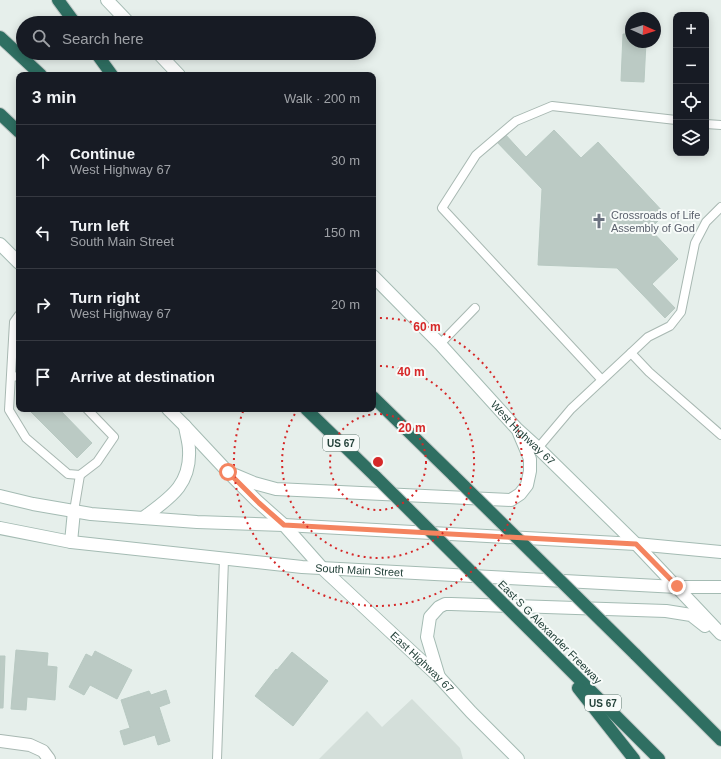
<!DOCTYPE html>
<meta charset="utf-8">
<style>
body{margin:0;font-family:Arial,sans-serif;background:#20242c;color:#f1f3f6}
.controls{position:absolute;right:12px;top:12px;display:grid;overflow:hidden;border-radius:8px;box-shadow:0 2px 10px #0003}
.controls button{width:36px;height:36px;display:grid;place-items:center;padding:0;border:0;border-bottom:1px solid #363941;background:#171b24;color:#f1f3f6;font:20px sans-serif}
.compass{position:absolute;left:625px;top:12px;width:36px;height:36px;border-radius:50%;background:#171b24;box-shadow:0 2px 10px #0003;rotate:93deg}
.stop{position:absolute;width:12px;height:12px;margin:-9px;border:3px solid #f4845f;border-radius:50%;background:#fff}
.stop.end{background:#f4845f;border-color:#fff;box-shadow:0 1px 4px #0008}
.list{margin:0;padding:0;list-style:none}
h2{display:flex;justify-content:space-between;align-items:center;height:52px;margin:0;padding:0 16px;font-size:17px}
h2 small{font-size:13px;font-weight:400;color:#9ea1a6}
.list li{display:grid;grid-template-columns:26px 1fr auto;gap:12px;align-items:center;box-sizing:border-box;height:72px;padding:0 16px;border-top:1px solid #363941}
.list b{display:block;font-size:15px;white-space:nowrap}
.list p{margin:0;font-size:13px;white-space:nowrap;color:#9ea1a6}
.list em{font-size:13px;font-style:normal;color:#9ea1a6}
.icon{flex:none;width:22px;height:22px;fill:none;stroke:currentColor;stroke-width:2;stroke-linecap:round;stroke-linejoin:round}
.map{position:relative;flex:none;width:721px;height:759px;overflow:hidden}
.search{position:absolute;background:#171b24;box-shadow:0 2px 10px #0003;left:16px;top:16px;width:360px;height:44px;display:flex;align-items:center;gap:10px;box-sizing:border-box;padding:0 14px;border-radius:22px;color:#9ea1a6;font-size:15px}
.panel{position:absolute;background:#171b24;box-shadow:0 2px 10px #0003;left:16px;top:72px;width:360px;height:340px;border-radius:8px}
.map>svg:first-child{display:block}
</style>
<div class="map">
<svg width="721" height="759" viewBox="0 0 721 759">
<rect width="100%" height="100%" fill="#e6efeb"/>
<polygon fill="#d4dfda" points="412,699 460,748 463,759 319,759 367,711 382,727"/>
<g fill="#bbcac4" stroke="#b8c9c2">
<polygon points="623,34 631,34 631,42 646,42 644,82 621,81"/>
<polygon points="554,130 581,158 598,142 665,214 650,229 678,259 652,284 675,308 665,318 617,268 538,265 542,189 495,140 504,133 526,157"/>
<polygon points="33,409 59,409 92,443 77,458 31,412"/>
<polygon points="16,650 48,653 47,666 57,667 55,700 27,697 26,710 11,709"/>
<polygon points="95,651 132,670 117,699 90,685 84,695 69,687 86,654 92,657"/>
<polygon points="292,652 328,681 293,726 255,696 276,669 277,670"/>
<polygon points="0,656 5,656 3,708 0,708"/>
<polygon points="166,690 170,703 159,707 170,741 158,745 155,735 124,745 120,731 130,728 121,700 149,691 151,695"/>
</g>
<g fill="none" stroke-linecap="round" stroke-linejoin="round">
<defs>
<g id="lane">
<polyline points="706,124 721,125"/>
<polyline points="19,315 14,322 9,410 26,438 68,474 80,475 97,462 114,437 87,409"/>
<polyline points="440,344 475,308"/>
<polyline points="631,353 649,372 721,435"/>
<polyline points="11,377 19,376"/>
<polyline points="602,380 442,208 476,155 516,121 552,106 676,120"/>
<polyline points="538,448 571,409 631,353 648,337 670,326 681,312 695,243 706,222 721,207"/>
<polyline points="74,511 80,475"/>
<polyline points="217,759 224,559"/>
</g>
<polyline id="street" points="0,741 30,745 43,751 49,759"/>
<g id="secondary">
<polyline points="107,0 129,23"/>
<polyline points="158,53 179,75"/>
<polyline points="0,244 19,263"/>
<path id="s1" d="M373,276L440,344L517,429L538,448L636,544L721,634"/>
<path id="s2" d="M168,409L185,426L228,472L257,501L284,525L323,569L440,678L471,712L518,759"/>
<polyline points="235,475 254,483 276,489 511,500 520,494 527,485 530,471 530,459 519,433"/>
<polyline points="0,496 33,504 91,514 143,518 197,522 284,525 636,544 721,552"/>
<path d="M143,518C168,499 191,486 189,450C189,442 186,434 185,426"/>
<path id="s3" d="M0,528L71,542L302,567L677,587H721"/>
<polyline points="71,542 74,511"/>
<polyline points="439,677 427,637 430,617 439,607 445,604 451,604 666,611 691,615 705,626"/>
</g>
<g id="highway">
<polyline points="58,0 75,23"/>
<polyline points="0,37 41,75"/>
<polyline points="96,53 112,75"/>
<polyline points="0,114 19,132"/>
<polyline points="373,397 454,476"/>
<polyline points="306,409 376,477"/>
<polyline points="547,647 659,759"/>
<polyline points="635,654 721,740"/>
<polyline points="578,688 634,759"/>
</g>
</defs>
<use href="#lane" stroke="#a8b8b2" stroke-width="10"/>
<use href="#street" stroke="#a8b8b2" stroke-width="14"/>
<use href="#secondary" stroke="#a4bbb3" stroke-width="14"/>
<use href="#highway" stroke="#c2cac8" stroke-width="14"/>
<use href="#lane" stroke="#fff" stroke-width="8"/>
<use href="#street" stroke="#fff" stroke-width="12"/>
<use href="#secondary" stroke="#fff" stroke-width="12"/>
<use href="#highway" stroke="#2f6f62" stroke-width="12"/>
<defs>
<g id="highway-bridge">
<polyline points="454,476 635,654"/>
<polyline points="376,477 547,647"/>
</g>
</defs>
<use href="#highway-bridge" stroke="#c2cac8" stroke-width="14" stroke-linecap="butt"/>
<use href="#highway-bridge" stroke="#2f6f62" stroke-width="12"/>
</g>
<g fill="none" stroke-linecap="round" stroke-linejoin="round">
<polyline stroke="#f4845f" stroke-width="5" points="228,472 259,503 284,525 636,544 677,586"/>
</g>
<g fill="none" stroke="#d62828" stroke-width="2" stroke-dasharray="2 4">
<circle cx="378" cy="462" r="48"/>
<path d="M374 366A96 96 0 1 1 298 409"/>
<path d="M374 318A144 144 0 1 1 244 409"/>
</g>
<defs>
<symbol id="church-bare" viewBox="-9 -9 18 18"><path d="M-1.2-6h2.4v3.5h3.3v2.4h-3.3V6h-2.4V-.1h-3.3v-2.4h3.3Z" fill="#6b7280" stroke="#f7fbf9" stroke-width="2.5" paint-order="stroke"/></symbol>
</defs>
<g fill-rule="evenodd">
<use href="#church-bare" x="588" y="210" width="22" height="22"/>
</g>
<g text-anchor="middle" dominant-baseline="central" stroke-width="4" stroke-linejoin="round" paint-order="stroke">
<g fill="#f7fbf9" stroke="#637a73" stroke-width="1">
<rect x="323" y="435" width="36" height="16" rx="3"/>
<rect x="585" y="695" width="36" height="16" rx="3"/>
</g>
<g font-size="10" font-weight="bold" fill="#24423a">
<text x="341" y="443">US 67</text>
<text x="603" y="703">US 67</text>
</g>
<g font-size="11" fill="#5b616d" stroke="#f7fbf9" text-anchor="start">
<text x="611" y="215">Crossroads of Life<tspan x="611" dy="13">Assembly of God</tspan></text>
</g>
<g font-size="11" fill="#24423a" stroke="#f7fbf9">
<text stroke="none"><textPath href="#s1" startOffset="217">West Highway 67</textPath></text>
<text stroke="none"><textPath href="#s3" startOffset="362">South Main Street</textPath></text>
<text transform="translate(550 632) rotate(45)">East S G Alexander Freeway</text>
<text stroke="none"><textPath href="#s2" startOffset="359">East Highway 67</textPath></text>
</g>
</g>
<circle cx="378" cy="462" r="6" fill="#d62828" stroke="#f7fbf9" stroke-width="2"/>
<g font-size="12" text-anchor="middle" font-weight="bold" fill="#d62828" stroke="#f7fbf9" stroke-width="4" stroke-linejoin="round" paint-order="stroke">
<text x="427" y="331">60 m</text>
<text x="411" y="376">40 m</text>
<text x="412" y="432">20 m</text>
</g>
</svg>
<div class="controls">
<button>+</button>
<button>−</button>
<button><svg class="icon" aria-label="locate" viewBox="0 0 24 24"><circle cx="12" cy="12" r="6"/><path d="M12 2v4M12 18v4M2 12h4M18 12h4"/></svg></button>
<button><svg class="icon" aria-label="layers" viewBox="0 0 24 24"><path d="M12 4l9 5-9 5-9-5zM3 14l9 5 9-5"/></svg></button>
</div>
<svg class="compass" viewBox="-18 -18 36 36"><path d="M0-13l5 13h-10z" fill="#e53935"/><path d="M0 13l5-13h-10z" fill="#9ea1a6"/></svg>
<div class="stop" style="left:228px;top:472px"></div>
<div class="stop end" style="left:677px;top:586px"></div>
<div class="search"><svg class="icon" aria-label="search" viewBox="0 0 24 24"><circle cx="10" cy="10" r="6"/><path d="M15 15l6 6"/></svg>Search here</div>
<section class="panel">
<h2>3 min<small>Walk · 200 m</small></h2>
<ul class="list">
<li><svg class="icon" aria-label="ahead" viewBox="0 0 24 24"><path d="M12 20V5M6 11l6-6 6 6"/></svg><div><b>Continue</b><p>West Highway 67</p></div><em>30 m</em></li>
<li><svg class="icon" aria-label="left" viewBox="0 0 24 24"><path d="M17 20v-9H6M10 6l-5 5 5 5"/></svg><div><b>Turn left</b><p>South Main Street</p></div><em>150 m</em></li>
<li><svg class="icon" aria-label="right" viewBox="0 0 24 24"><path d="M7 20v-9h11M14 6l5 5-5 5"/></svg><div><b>Turn right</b><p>West Highway 67</p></div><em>20 m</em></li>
<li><svg class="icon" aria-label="arrive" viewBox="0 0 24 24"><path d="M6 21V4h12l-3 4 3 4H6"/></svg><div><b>Arrive at destination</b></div></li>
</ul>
</section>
</div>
